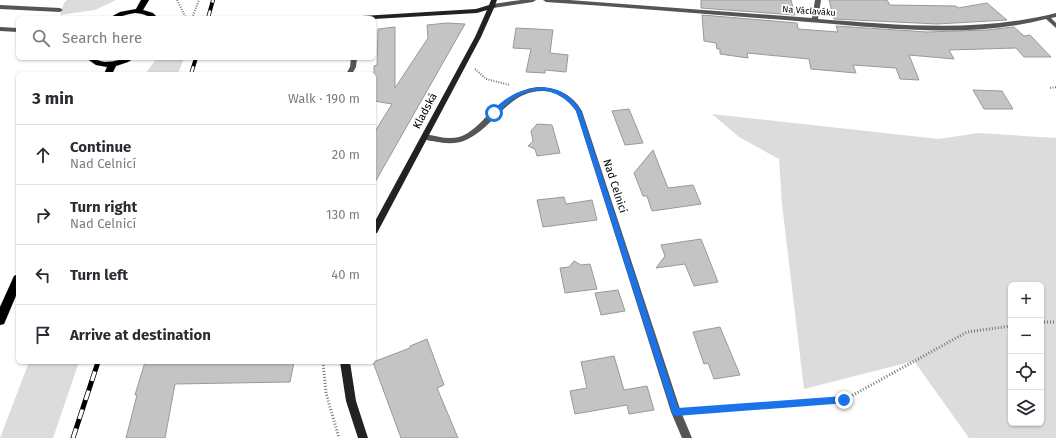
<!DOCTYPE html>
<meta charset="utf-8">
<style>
body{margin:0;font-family:"Fira Sans",sans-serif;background:#f7f7f7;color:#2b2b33}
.controls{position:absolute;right:12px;bottom:12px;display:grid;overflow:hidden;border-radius:6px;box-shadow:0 1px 3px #0004}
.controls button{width:36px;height:36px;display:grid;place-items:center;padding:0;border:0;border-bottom:1px solid #e1e1e2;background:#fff;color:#2b2b33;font:20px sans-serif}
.stop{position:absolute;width:12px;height:12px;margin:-9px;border:3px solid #1a73e8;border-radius:50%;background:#fff}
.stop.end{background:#1a73e8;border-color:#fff;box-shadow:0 1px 4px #0008}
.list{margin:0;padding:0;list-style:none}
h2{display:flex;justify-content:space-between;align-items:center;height:52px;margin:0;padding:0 16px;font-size:17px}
h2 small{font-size:13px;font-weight:400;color:#7c7c81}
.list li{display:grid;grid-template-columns:26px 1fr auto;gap:12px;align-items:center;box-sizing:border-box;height:60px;padding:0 16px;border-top:1px solid #e1e1e2}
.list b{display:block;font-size:15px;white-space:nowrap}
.list p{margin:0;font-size:13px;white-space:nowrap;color:#7c7c81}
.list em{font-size:13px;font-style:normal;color:#7c7c81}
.icon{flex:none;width:22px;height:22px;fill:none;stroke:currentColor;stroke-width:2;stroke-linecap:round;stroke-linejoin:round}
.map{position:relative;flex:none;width:1056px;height:438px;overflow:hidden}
.search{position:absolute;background:#fff;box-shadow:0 1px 3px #0004;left:16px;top:16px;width:360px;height:44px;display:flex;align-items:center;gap:10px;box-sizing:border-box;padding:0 14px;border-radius:6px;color:#7c7c81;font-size:15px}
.panel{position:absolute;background:#fff;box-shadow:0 1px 3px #0004;left:16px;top:72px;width:360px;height:292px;border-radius:6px}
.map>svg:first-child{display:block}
</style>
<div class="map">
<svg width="1056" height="438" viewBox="0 0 1056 438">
<rect width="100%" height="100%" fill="#fff"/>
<g fill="#dcdcdc" fill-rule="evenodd">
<polygon points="67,0 116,0 95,10 60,15 64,3"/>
<polygon points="157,58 184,58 178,74 145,74"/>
<path d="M712,114L939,139L978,133L1056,138V438H969L914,361L804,389L782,204L779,159L739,137ZM1011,285H1041V423H1011Z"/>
<polygon points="29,362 79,362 53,438 0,438"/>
</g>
<g fill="#c4c4c4" stroke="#999">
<polygon points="701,0 791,0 795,15 701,8"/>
<polygon points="829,0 887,0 890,5 956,6 958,8 987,3 1007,20 937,24 834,19"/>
<polygon points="702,15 797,23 798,29 838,32 836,26 927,32 987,30 1014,27 1024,36 1030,35 1051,57 1024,57 1016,48 949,50 954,59 909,55 919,80 900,79 896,68 853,65 856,73 811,69 809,59 747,53 748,58 720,54 720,49 717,49 716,43 704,41"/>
<polygon points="447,23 465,24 374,184 374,133 392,104 374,101 374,66 377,65 378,29 395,27 395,88 428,38 427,25"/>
<polygon points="516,28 553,30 550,53 568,55 566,72 545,70 545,73 526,72 531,49 513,48"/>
<polygon points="973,90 1002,91 1013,109 984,109"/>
<polygon points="629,109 643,143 625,145 612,111"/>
<polygon points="537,124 552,125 560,153 537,156 535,149 528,146 533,141 531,131"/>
<polygon points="653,150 668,188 693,185 701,204 652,211 647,196 643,196 634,173"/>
<polygon points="564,197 566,204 592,200 597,220 543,227 537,200"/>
<polygon points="701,239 718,282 694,286 685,264 656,268 665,256 661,245"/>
<polygon points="574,261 581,265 590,264 597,289 565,293 560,268 569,267"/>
<polygon points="618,290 625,311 601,315 595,293"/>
<polygon points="720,327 740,375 714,379 708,363 704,364 693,332"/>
<polygon points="427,339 444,385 437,388 458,438 401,438 373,362 410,348 410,346"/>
<polygon points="614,356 624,390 647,386 654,410 629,414 627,405 575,414 570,391 587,388 581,362"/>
<polygon points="145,362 294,362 290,382 175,384 165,438 126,438 137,395 135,395"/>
</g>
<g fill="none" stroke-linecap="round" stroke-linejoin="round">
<defs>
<g id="primary">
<path d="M141,0H149L143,10L153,13L158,18C149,18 144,13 135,13C126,14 119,18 109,18L120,12L136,9Z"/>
<path d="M86,58C93,58 98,61 105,62C115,62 124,58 134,58L128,62L116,66L112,74H104L107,67L96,65Z"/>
<polygon points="18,274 18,291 4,324 0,325 0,307 14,276"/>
</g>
</defs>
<use href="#primary" stroke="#dbdbdb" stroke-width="1"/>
<g stroke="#777" stroke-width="2" stroke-dasharray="1 1.5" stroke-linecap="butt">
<polyline points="177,0 186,18"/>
<polyline points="192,18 199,0"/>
<polyline points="475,69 486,79 510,85"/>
<polyline points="1050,88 1056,87"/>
</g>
<g stroke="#777" stroke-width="3" stroke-dasharray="1 2" stroke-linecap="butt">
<polyline points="1041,322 1056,322"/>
<polyline points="323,362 326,393 339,438"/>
<polyline points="692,411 844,400 967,332 1011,326"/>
</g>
<polygon fill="#555" fill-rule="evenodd" points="0,5 60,8 63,10 60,12 0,9"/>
<g fill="#555" fill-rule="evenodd">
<polygon points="521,0 536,0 533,2 493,8 490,6 493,4"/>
<path d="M543,0H569L812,18L815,0H821L818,19C898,25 977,33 1056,13V17L1051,18L1056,23V28L1046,19C968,39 887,28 808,22C721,15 633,8 546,2Z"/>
<polygon points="0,27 18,28 18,32 0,31"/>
<polygon points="351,58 357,58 356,67 352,74 346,74 350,67"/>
<path d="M537,87C557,87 572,94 582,111L681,412L692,438H682L671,412L576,111C568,100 557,91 543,91C508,91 496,125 468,139C459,144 448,144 438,142C433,141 425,141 421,137L425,134C436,136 448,140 459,137C470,134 480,123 488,115C502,100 517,90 537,87Z"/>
</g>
<g fill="#222" fill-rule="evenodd">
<polygon points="491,0 497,0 495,5 496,6 494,8 481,37 377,233 374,234 374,223 475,37 487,10 477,13 374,19 374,18 359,18 362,16 476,9 489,5"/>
<polygon points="340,362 350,362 356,401 368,438 358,438 346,401"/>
</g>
<use href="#primary" fill="#000" fill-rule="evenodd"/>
<defs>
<g id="rail-far1">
<polyline points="208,18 213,0"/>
<polyline points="191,74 196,58"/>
</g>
<polyline id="rail" points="73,438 98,362"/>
</defs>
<use href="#rail-far1" stroke="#000" stroke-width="4"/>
<use href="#rail" stroke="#000" stroke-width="5"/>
<use href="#rail-far1" stroke="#fff" stroke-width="2.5" stroke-dasharray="8" stroke-linecap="butt"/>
<use href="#rail" stroke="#fff" stroke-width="3.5" stroke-dasharray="10" stroke-linecap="butt"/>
</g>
<path fill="#1a73e8" d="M542,87C560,89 571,95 581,111L678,408L844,396L847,397V403L676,416L673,415L576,111C561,89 534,84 512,100C506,104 501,110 496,114L491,113C505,96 521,89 542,87Z"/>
<g text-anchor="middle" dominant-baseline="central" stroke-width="3.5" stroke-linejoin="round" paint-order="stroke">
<g font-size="9" fill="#000" stroke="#fff">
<text transform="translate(809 11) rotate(4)">Na Václaváku</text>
</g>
<g font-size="11" fill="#000" stroke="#fff">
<text transform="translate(425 111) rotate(-62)">Kladská</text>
<text transform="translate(615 186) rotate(72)">Nad Celnicí</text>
</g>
</g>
</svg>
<div class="controls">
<button>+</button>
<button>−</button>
<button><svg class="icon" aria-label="locate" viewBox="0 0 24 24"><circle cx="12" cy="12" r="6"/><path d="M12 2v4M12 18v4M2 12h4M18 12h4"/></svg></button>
<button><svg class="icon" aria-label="layers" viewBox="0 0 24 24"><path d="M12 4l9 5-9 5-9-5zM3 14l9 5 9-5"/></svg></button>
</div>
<div class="stop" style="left:494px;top:113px"></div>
<div class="stop end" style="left:844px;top:400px"></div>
<div class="search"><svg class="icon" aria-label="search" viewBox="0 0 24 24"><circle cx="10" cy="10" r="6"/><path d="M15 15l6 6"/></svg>Search here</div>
<section class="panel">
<h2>3 min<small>Walk · 190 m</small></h2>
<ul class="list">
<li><svg class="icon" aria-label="ahead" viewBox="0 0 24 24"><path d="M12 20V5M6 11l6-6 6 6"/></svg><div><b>Continue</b><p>Nad Celnicí</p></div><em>20 m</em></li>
<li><svg class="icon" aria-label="right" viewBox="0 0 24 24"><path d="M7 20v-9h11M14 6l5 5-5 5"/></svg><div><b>Turn right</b><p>Nad Celnicí</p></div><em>130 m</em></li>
<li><svg class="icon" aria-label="left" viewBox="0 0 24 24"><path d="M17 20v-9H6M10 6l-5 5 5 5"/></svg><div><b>Turn left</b></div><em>40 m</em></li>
<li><svg class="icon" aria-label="arrive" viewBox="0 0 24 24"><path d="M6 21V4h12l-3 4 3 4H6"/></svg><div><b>Arrive at destination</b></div></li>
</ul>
</section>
</div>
